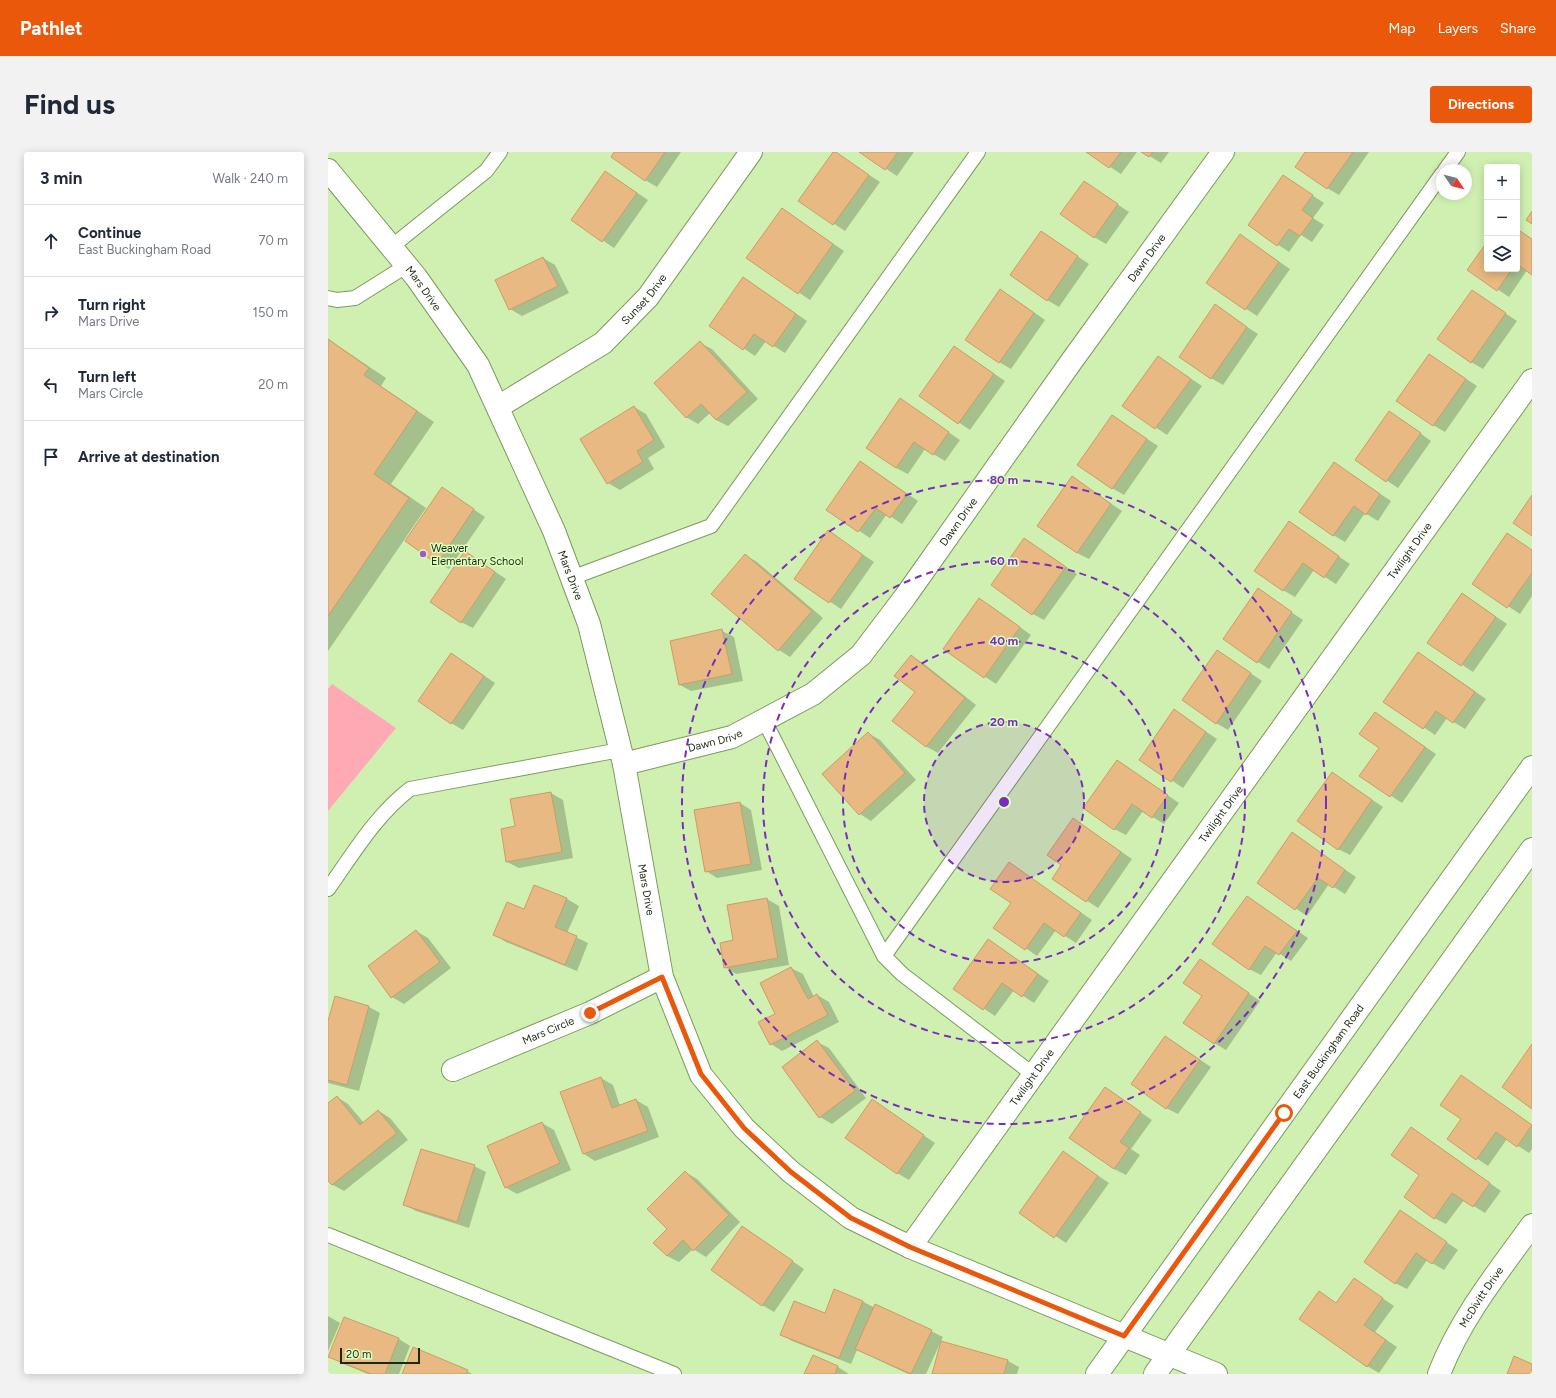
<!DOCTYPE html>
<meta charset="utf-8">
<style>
body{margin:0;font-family:Figtree,sans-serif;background:#f2f2f3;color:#1f2937}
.controls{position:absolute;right:12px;top:12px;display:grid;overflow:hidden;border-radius:4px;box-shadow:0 2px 10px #0003}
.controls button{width:36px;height:36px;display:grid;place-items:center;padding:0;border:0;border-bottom:1px solid #e0e1e3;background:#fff;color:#1f2937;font:20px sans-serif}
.compass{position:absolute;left:1108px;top:12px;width:36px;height:36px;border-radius:50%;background:#fff;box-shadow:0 2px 10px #0003;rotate:125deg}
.scale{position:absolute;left:12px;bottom:10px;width:80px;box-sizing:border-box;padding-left:4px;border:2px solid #1c2810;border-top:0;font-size:11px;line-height:14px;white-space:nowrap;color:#1c2810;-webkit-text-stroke:3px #ddfebe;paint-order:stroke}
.stop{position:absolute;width:12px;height:12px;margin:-9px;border:3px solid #ea580c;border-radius:50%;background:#fff}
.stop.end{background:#ea580c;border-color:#fff;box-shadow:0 1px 4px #0008}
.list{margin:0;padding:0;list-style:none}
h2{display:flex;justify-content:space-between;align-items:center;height:52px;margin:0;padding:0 16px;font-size:17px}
h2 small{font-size:13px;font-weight:400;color:#747a83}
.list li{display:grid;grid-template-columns:26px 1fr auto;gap:12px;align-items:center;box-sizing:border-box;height:72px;padding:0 16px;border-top:1px solid #e0e1e3}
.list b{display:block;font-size:15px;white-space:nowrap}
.list p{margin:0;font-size:13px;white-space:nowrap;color:#747a83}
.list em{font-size:13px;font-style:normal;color:#747a83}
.icon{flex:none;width:22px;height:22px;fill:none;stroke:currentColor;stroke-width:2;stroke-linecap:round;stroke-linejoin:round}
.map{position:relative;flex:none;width:1204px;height:1222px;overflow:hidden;border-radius:4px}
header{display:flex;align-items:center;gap:24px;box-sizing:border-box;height:56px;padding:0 20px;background:#ea580c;color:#fff}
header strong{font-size:19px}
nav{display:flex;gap:22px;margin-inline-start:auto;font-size:14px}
.intro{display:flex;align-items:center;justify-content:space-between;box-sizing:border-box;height:96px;padding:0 24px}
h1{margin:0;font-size:28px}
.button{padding:10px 18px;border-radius:4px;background:#ea580c;color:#fff;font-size:14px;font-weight:700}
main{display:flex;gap:24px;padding:0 24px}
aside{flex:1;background:#fff;border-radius:4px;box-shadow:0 2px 10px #0003}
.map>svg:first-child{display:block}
</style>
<header>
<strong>Pathlet</strong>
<nav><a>Map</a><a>Layers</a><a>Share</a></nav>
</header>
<div class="intro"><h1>Find us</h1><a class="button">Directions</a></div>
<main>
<aside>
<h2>3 min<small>Walk · 240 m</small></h2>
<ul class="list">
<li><svg class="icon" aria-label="ahead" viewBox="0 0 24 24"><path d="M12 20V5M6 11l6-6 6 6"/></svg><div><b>Continue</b><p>East Buckingham Road</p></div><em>70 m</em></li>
<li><svg class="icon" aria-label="right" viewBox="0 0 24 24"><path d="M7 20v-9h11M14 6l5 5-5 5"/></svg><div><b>Turn right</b><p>Mars Drive</p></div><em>150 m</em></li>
<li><svg class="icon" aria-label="left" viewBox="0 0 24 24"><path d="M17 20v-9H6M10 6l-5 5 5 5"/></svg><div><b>Turn left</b><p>Mars Circle</p></div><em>20 m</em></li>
<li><svg class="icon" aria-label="arrive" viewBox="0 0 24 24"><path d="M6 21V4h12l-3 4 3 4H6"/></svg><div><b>Arrive at destination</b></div></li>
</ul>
</aside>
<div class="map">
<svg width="1204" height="1222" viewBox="0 0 1204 1222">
<rect width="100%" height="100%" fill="#d0f0b1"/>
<polygon fill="#fdaab5" points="4,532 68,576 0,659 0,537"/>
<g fill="#0003">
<polygon points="288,0 353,0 329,35 317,28"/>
<polygon points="506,0 552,30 517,79 472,49"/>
<polygon points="533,0 586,0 569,24"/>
<polygon points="759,0 809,0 793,22"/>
<polygon points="815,0 841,0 833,11"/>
<polygon points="978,0 1041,0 1011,43 999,36"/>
<polygon points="278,20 320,48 286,96 244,68"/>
<polygon points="955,24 996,51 985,66 996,73 984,90 973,83 961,100 921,73"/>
<polygon points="756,30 801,60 778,92 766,85"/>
<polygon points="454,57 516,99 482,148 420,106"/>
<polygon points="1189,77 1204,87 1204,122 1199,118 1181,145 1141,118 1159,92 1159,117 1189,117"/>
<polygon points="714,80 761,112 731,155 719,148"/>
<polygon points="912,83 962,117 929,164 879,131"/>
<polygon points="215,106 227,113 241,141 194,164 182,157"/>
<polygon points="416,126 479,169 457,201 438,189 427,204 382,174"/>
<polygon points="1144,139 1189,169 1155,217 1143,210"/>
<polygon points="684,145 717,168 683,217 671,210"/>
<polygon points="887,154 930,182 895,233 883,226"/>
<polygon points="0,187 58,226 53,234 106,270 63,332 98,356 0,499"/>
<polygon points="372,191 384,197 430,247 400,274 388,268 382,261 370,272 358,265"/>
<polygon points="627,195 677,229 642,278 592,244"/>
<polygon points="1102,203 1149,234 1117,280 1105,273"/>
<polygon points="830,205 874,234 839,283 796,254"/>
<polygon points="573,248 632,288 617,309 597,297 580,322 568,316"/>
<polygon points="306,255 318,262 337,295 320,306 326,317 292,338 280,331"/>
<polygon points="784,264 830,294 796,343 784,336"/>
<polygon points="1073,267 1103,289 1070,336 1028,308"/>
<polygon points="533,310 590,349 574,372 559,362 542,386 500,358"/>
<polygon points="1006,311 1063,349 1050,369 1037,361 1017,390 1005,383"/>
<polygon points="744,325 794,359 761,407 749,401"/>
<polygon points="114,336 157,365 121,417 78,389"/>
<polygon points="961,371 1022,412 1008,432 986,418 967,445 955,438"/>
<polygon points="500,379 546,410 513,457 467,426"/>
<polygon points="696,387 749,422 716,468 705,462"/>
<polygon points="1204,398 1204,444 1192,462 1146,432"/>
<polygon points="138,400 178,427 145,476 133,470"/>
<polygon points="417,403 429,410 495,466 462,505 451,498"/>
<polygon points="930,438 975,468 941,517 930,510"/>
<polygon points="1134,442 1179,472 1145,520 1100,490"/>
<polygon points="663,454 703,483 668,532 616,497"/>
<polygon points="394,479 406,485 415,529 363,539 352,533"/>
<polygon points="890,499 934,529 900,578 888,571"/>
<polygon points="583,504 595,511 648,553 610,601 599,595 566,569 588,540"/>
<polygon points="1102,508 1158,547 1137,577 1119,566 1107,583 1057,549"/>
<polygon points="135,509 167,531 135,578 123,571"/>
<polygon points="847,559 889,587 855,636 812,607"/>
<polygon points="1047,561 1108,602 1074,651 1033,624 1053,596"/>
<polygon points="540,581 552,588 588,628 543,669 532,662"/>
<polygon points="790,609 851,651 836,672 815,659 798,683 786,677"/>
<polygon points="1004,621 1055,655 1022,703 1010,697"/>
<polygon points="223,641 235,648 245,706 191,716 179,710 188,675 183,648"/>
<polygon points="412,651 423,658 434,718 389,726 378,719"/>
<polygon points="745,667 804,707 770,756 725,726 735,713"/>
<polygon points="964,682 1028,725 1017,742 1001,732 979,764 930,731"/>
<polygon points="681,711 764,768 748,791 728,778 709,804 667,775 684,751"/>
<polygon points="207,734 239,747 251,754 239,781 260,791 249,819 178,790 167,783 197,758"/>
<polygon points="919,745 980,786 963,809 949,800 933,823 921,817"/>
<polygon points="439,747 451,754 461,813 408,822 397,815 406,789"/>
<polygon points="88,779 100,786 123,816 76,852 64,845"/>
<polygon points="660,788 721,829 706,851 686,838 667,864 626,837"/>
<polygon points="872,808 932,849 898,898 886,891"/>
<polygon points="463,816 475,822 486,845 489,843 501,850 511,870 454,899 443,892 448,862"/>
<polygon points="41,855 52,861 31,939 0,931 0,872"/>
<polygon points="838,885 883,915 850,962 838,956"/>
<polygon points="489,890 501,896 538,946 504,972 492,965"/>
<polygon points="1133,924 1204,973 1204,997 1201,1001 1179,987 1160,1014 1120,987 1134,967"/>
<polygon points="273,926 285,933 292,954 308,948 320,955 331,985 267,1009 256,1002 234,940"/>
<polygon points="777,936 824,968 803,997 812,1003 798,1023 786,1017"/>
<polygon points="9,945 20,952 36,971 51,959 62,966 80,988 16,1039 5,1033 0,1027 0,952"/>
<polygon points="544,948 607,991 581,1028 569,1021"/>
<polygon points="214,971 226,978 243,1018 189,1042 177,1035"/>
<polygon points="1083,976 1094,983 1173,1039 1157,1061 1136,1048 1118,1072 1106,1066 1093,1023"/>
<polygon points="735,1000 781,1031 738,1091 693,1061"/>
<polygon points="146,1014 158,1020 141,1076 88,1059 77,1053"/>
<polygon points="357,1020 369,1027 412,1070 378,1105 365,1097 351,1110 339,1104"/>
<polygon points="1072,1059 1130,1098 1116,1118 1099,1108 1079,1137 1067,1131"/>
<polygon points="414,1075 476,1117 446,1160 434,1153"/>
<polygon points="1026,1127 1066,1154 1047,1180 1069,1195 1051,1221 1039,1214 991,1140 1009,1152"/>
<polygon points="534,1149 547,1156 603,1179 615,1185 598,1222 580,1222 529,1198 523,1212 464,1189 453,1182 497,1162"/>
<polygon points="0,1164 12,1171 0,1199"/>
<polygon points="17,1166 71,1187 82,1194 71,1222 40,1222 13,1211 1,1204"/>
<polygon points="485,1204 510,1215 521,1222 477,1222"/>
<polygon points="680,1209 691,1215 689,1222 606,1222"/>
<polygon points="139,1219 144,1222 75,1222"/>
</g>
<g fill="#e8b982" stroke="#ca9d66">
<polygon points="286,0 337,0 317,29 283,5"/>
<polygon points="505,0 508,0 541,23 505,73 470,49"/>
<polygon points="531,0 570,0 557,18"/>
<polygon points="758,0 793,0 781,16"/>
<polygon points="813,0 825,0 821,5"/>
<polygon points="977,0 1025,0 999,37 967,15"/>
<polygon points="277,19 309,41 274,90 243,68"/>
<polygon points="955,23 985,43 974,58 985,66 972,84 961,77 949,94 920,73"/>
<polygon points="756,29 790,52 766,86 732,62"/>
<polygon points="454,56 505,92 470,142 418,106"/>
<polygon points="1204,59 1204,72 1198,68"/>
<polygon points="1189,77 1204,87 1204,123 1189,112"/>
<polygon points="713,79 750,104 719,149 682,123"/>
<polygon points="912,82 951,110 917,158 878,131"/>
<polygon points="1159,90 1159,117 1184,117 1169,139 1139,118"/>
<polygon points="215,105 230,134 181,158 167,128"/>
<polygon points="415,125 468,162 445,195 426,182 415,198 381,174"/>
<polygon points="672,137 706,161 671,211 637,188"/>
<polygon points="1144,138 1178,161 1143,211 1109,187"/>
<polygon points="887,152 919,175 883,227 851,205"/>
<polygon points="0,187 41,216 36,223 89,259 46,322 81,346 0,464"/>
<polygon points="372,189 419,240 388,268 373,252 358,266 326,231"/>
<polygon points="626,194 666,222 630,272 591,244"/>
<polygon points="1101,202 1138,227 1105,274 1068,249"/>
<polygon points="830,204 863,227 827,277 794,254"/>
<polygon points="572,246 621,280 605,303 586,290 568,316 538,296"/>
<polygon points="306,254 326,288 309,299 315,310 279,332 252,287"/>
<polygon points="1061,259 1093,281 1058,330 1027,308"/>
<polygon points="784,263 819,287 784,337 749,313"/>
<polygon points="532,309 579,342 562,366 548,356 530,380 498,358"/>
<polygon points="1006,310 1052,342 1038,363 1026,354 1005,384 971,360"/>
<polygon points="744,324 783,352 749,401 709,374"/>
<polygon points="114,335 146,357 109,412 77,389"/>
<polygon points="1204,343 1204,384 1185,371"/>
<polygon points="961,369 1011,404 996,426 975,411 955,439 926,419"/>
<polygon points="500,378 535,403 501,451 466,427"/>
<polygon points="1179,381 1204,398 1204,421 1179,456 1144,432"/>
<polygon points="696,386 738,415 704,463 663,433"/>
<polygon points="137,399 167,420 133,471 102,450"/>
<polygon points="417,402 484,459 450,499 383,442"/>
<polygon points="930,436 964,460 929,511 895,487"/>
<polygon points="1134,441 1168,465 1133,514 1099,491"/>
<polygon points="651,446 692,475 656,526 615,497"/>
<polygon points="394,477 404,522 351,533 342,489"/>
<polygon points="889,498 923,521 888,572 854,548"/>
<polygon points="1090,500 1147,540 1125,571 1108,559 1095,577 1055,550"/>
<polygon points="123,501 156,524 123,572 90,549"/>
<polygon points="583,503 637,546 598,595 564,569 587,540 566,524"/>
<polygon points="846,557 878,580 843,630 811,608"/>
<polygon points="1047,560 1097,595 1062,645 1031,624 1051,596 1031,582"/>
<polygon points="540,580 577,621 531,663 494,622"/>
<polygon points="789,608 840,643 824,666 804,652 786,678 755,656"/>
<polygon points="1004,620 1044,648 1010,698 969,669"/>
<polygon points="223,640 234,700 178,710 173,677 187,674 182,647"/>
<polygon points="412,650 423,712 377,720 366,658"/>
<polygon points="745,666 793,700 758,750 724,727 733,713 719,703"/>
<polygon points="964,680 1017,718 1005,736 990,726 967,758 929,731"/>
<polygon points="681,710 753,761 736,785 716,771 697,798 665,776 683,751 662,737"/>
<polygon points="206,733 239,746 227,775 249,784 237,813 165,783 179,750 196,757"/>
<polygon points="919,744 969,779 951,803 937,794 921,818 884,792"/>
<polygon points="439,746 450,806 396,816 392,791 405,788 399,753"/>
<polygon points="88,778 112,810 63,846 40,814"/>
<polygon points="660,787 710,822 694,845 674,831 655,858 625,837"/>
<polygon points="872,807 921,841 886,892 855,871 874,844 855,831"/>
<polygon points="463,815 480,847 489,842 500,863 442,893 430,870 447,862 432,831"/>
<polygon points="7,844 41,854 19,933 0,928 0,869"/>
<polygon points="837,884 872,908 838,957 803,932"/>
<polygon points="489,888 527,939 491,966 454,915"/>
<polygon points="1204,892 1204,957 1174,935"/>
<polygon points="1133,923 1204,973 1189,995 1168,980 1148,1008 1119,987 1133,967 1112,953"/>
<polygon points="273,925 284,956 308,947 320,979 255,1002 232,940"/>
<polygon points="777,935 813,960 792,990 801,996 786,1017 741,986"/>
<polygon points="9,944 32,973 50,958 69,981 4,1033 0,1029 0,951"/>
<polygon points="544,947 596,983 569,1022 517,986"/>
<polygon points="214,970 232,1011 177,1036 159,994"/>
<polygon points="1083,975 1162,1031 1145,1055 1124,1041 1106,1067 1076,1045 1091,1023 1063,1003"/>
<polygon points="93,997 147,1013 129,1070 75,1053"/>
<polygon points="735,999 770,1024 726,1086 691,1061"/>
<polygon points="357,1019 401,1063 365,1099 355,1088 339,1104 325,1091 339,1077 319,1057"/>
<polygon points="1072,1058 1119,1090 1104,1112 1088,1101 1067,1132 1036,1110"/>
<polygon points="414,1074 465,1109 434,1154 383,1118"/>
<polygon points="1026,1126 1055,1146 1036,1173 1058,1188 1039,1215 971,1167 991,1139 1008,1151"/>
<polygon points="506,1137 535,1149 511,1206 452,1183 466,1149 497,1161"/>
<polygon points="547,1152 604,1178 583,1222 527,1197"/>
<polygon points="16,1165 71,1186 57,1222 43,1222 0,1205"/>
<polygon points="613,1189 680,1208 676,1222 604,1222"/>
<polygon points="85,1195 140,1218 138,1222 74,1222"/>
<polygon points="485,1203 510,1214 507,1222 476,1222"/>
<polygon points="1186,1204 1204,1212 1204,1222 1179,1222"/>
</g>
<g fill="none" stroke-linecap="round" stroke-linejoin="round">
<defs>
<g id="lane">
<polyline points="1117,18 1130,0"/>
<polyline points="63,95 158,19 172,0"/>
<polyline points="0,146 9,148 27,146 78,114"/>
<polyline points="243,426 383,374 650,0"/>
<polyline points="436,568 556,804 574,822 706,923"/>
<path d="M0,737C25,702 47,664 82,637L292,598"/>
<polyline points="556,804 1114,22"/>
<polyline points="0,1083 346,1222"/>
</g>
<g id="street">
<path id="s1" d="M170,255L275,191L320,145L423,0"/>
<path id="s2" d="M296,612L404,585L485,542L533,503L577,445L743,210L895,0"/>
<path id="s3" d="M125,918L262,861L334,825"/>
<path id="s4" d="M582,1095L1204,228"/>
<path id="s5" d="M1111,1222C1132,1167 1170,1120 1204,1073"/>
</g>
<g id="secondary">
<path id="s6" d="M0,18L88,125L150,213L226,379L261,472L296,612L334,825L373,923L416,976L463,1020L523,1066L582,1095L888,1222"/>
<path id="s7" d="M769,1222L1204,615"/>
<polyline points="827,1222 1204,697"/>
</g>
</defs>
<use href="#lane" stroke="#7c9a5f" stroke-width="16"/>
<use href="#street" stroke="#7c9a5f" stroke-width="24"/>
<use href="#secondary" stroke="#7c9a5f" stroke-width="24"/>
<use href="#lane" stroke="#fff" stroke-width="14"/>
<use href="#street" stroke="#fff" stroke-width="22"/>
<use href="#secondary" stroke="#fff" stroke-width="22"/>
</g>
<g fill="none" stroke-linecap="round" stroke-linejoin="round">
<polyline stroke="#ea580c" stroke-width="5" points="262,861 334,825 373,922 416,976 463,1020 523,1066 582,1095 796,1184 956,961"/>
</g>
<circle cx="676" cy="650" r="80" fill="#7b2cbf" fill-opacity=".12"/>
<g fill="none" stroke="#7b2cbf" stroke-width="2" stroke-dasharray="7 5">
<circle cx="676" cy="650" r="80"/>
<circle cx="676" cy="650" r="161"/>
<circle cx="676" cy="650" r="241"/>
<circle cx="676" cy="650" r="322"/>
</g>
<circle fill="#a059cd" stroke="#ddfebe" stroke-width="1.5" cx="95" cy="402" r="4"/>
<g text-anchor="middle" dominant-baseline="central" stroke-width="3" stroke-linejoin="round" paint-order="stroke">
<g font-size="11" fill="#1c2810" stroke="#ddfebe">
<text stroke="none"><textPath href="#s2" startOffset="754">Dawn Drive</textPath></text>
<text stroke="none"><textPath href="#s6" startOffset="152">Mars Drive</textPath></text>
<text stroke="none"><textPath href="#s1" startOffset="183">Sunset Drive</textPath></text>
<text stroke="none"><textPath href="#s2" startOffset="430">Dawn Drive</textPath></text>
<text stroke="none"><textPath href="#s4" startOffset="857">Twilight Drive</textPath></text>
<text stroke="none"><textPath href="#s6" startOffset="476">Mars Drive</textPath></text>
<text stroke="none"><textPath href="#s2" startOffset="94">Dawn Drive</textPath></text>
<text stroke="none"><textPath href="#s4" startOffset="533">Twilight Drive</textPath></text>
<text stroke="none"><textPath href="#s6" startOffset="800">Mars Drive</textPath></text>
<text stroke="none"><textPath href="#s3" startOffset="103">Mars Circle</textPath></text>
<text stroke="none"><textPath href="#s7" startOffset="397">East Buckingham Road</textPath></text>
<text stroke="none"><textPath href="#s4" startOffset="209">Twilight Drive</textPath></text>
<text stroke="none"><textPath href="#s5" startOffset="88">McDivitt Drive</textPath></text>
</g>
<g font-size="11" fill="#1c2810" stroke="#ddfebe" text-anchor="start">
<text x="103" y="396">Weaver<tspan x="103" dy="13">Elementary School</tspan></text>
</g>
</g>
<circle cx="676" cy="650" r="6" fill="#7b2cbf" stroke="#ddfebe" stroke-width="2"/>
<g font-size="12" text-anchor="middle" font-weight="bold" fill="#7b2cbf" stroke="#ddfebe" stroke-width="3" stroke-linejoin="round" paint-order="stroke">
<text x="676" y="332">80 m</text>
<text x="676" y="413">60 m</text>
<text x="676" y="493">40 m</text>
<text x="676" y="574">20 m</text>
</g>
</svg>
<div class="controls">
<button>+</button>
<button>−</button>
<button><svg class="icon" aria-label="layers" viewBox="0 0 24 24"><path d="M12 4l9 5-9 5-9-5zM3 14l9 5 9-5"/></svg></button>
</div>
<svg class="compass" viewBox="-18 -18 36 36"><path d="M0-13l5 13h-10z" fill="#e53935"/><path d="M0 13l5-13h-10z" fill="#747a83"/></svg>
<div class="scale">20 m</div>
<div class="stop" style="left:956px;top:961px"></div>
<div class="stop end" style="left:262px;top:861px"></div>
</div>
</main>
